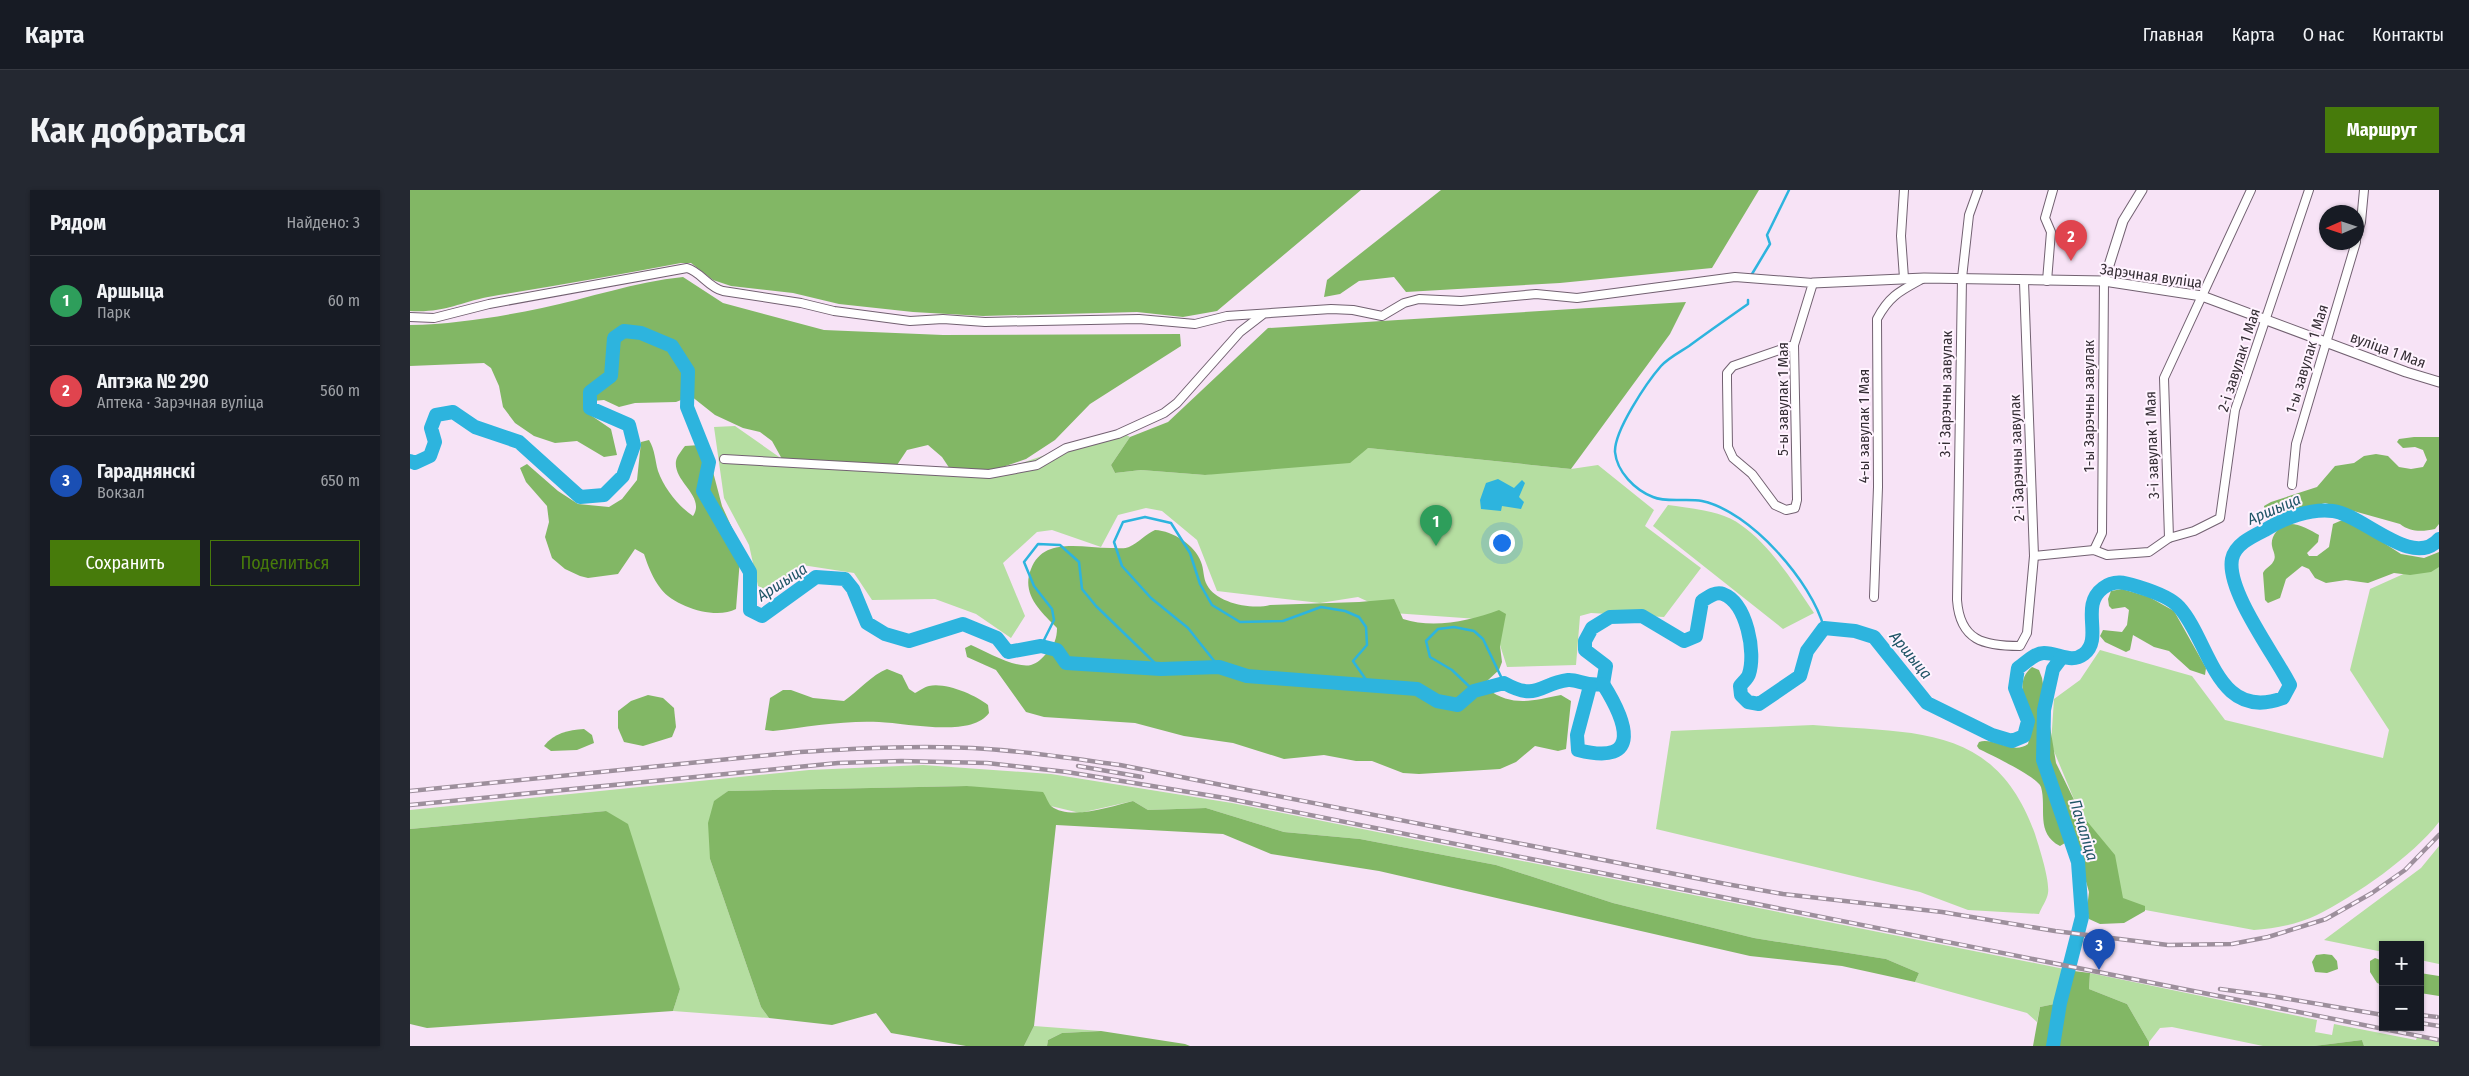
<!DOCTYPE html>
<html lang="ru">
<meta charset="utf-8">
<style>
body{margin:0;font-family:"Fira Sans Condensed",sans-serif;background:#242831;color:#f1f3f6}
.controls{position:absolute;right:15px;bottom:15px;display:grid;overflow:hidden;border-radius:0px;box-shadow:0 1px 4px #0004}
.controls button{width:45px;height:45px;display:grid;place-items:center;padding:0;border:0;border-bottom:1px solid #363941;background:#171b24;color:#f1f3f6;font:25px sans-serif}
.compass{position:absolute;left:1909px;top:15px;width:45px;height:45px;border-radius:50%;background:#171b24;box-shadow:0 1px 4px #0004;rotate:267deg}
.you{position:absolute;left:1091px;top:352px;width:18px;height:18px;margin:-12px;border:4px solid #fff;border-radius:50%;background:#1a73e8;box-shadow:0 0 0 8px #1a73e833}
.badge{display:grid;place-items:center;width:32px;height:32px;border-radius:50%;background:#477b0b;color:#fff;font-size:16px;font-weight:700}
.pin{position:absolute;translate:-50% -41px;filter:drop-shadow(0 1px 2px #0008)}
.pin::after{content:'';position:absolute;top:26px;width:18px;height:15px;background:inherit;clip-path:polygon(0 0,100% 0,50% 100%)}
.list{margin:0;padding:0;list-style:none}
h2{display:flex;justify-content:space-between;align-items:center;height:65px;margin:0;padding:0 20px;font-size:21px}
h2 small{font-size:16px;font-weight:400;color:#9ea1a6}
.list li{display:grid;grid-template-columns:32px 1fr auto;gap:15px;align-items:center;box-sizing:border-box;height:90px;padding:0 20px;border-top:1px solid #363941}
.list b{display:block;font-size:19px;white-space:nowrap}
.list p{margin:0;font-size:16px;white-space:nowrap;color:#9ea1a6}
.list em{font-size:16px;font-style:normal;color:#9ea1a6}
.actions{display:flex;gap:10px;padding:15px 20px}
.actions a{flex:1;padding:11px 0;border:1px solid #477b0b;border-radius:0px;text-align:center;font-size:18px;color:#477b0b}
.actions .main{background:#477b0b;color:#fff}
.map{position:relative;flex:none;width:2029px;height:856px;overflow:hidden;border-radius:0px}
header{display:flex;align-items:center;gap:30px;box-sizing:border-box;height:70px;padding:0 25px;background:#171b24;border-bottom:1px solid #363941}
header strong{font-size:24px}
nav{display:flex;gap:28px;margin-inline-start:auto;font-size:18px}
.intro{display:flex;align-items:center;justify-content:space-between;box-sizing:border-box;height:120px;padding:0 30px}
h1{margin:0;font-size:35px}
.button{padding:12px 22px;border-radius:0px;background:#477b0b;color:#fff;font-size:18px;font-weight:700}
main{display:flex;gap:30px;padding:0 30px}
aside{flex:1;background:#171b24;border-radius:0px;box-shadow:0 1px 4px #0004}
.map>svg:first-child{display:block}
</style>
<header>
<strong>Карта</strong>
<nav><a>Главная</a><a>Карта</a><a>О нас</a><a>Контакты</a></nav>
</header>
<div class="intro"><h1>Как добраться</h1><a class="button">Маршрут</a></div>
<main>
<aside>
<h2>Рядом<small>Найдено: 3</small></h2>
<ul class="list">
<li><span class="badge" style="background:#2e9e5b">1</span><div><b>Аршыца</b><p>Парк</p></div><em>60 m</em></li>
<li><span class="badge" style="background:#e0444e">2</span><div><b>Аптэка № 290</b><p>Аптека · Зарэчная вуліца</p></div><em>560 m</em></li>
<li><span class="badge" style="background:#1a4fb4">3</span><div><b>Гараднянскі</b><p>Вокзал</p></div><em>650 m</em></li>
</ul>
<div class="actions"><a class="main">Сохранить</a><a>Поделиться</a></div>
</aside>
<div class="map">
<svg width="2029" height="856" viewBox="0 0 2029 856">
<rect width="100%" height="100%" fill="#f7e3f6"/>
<g fill="#b5dea1">
<polygon points="325,236 372,269 574,286 708,240 720,247 701,275 705,283 731,280 795,285 958,258 1161,279 1188,275 1244,320 1235,336 1291,378 1254,427 1181,423 1170,426 1166,475 1097,477 1082,430 983,423 948,407 910,413 807,401 787,350 752,321 736,318 708,325 691,357 642,340 627,342 593,373 615,426 601,448 566,424 525,409 462,410 444,383 392,375 364,403 348,396 339,355 314,308 304,237"/>
<path d="M1258,315C1280,318 1313,321 1331,335C1361,356 1384,393 1404,423L1373,439L1243,336Z"/>
<path d="M2018,373L2029,375V632C2003,666 1945,706 1907,725C1888,734 1865,739 1844,740L1708,715L1641,554L1644,509L1670,490L1690,460L1782,486L1815,530L1973,568L1979,540L1940,480L1960,399Z"/>
<path d="M1403,535C1503,544 1585,532 1625,644C1629,657 1640,690 1638,703C1637,710 1631,718 1629,724L1558,720L1510,702L1246,639L1261,541Z"/>
<polygon points="513,575 641,584 822,613 1664,781 1654,812 1630,817 1627,832 1617,823 1505,792 1509,783 1476,769 1344,748 1203,713 1086,675 950,649 874,642 796,618 738,620 723,611 670,623 557,596 318,601 304,612 300,669 351,817 359,828 263,821 270,799 196,621 0,639 0,620 399,580"/>
<polygon points="2029,656 2029,774 2010,770 2010,755 1973,755 1973,762 1914,750 2011,678"/>
<polygon points="1680,783 1907,830 1905,842 1922,845 1924,834 2006,850 2007,847 2029,852 2029,856 1954,856 1952,850 1904,856 1853,856 1762,837 1750,838 1739,852 1717,814 1679,799"/>
<polygon points="624,836 691,841 652,843 638,850 637,856 614,856"/>
</g>
<g fill="#82b765">
<path d="M0,0H951L807,121L773,127L727,122L573,126L503,122L429,114L383,103L321,96L303,90L281,73H271C207,85 143,96 78,107C48,113 34,123 0,121Z"/>
<polygon points="1031,0 1349,0 1302,78 1150,93 996,102 984,87 949,91 930,104 914,107 917,90"/>
<path d="M273,87L313,113L414,140L533,145L770,144L771,156L680,214L645,250L616,269L584,280L540,279L532,267L518,255L497,260L487,275L372,269L362,251L350,242L333,238L305,225L281,206L266,212L225,213L209,217L194,210L183,211L179,224L201,239L207,265L194,267L167,251L145,253L124,246L105,233L93,217L89,196L81,178L74,173L0,176V135C45,134 88,127 132,118C179,108 225,92 273,87Z"/>
<polygon points="1276,112 1260,144 1161,279 958,258 940,273 795,285 731,280 705,283 701,275 720,247 758,232 858,138"/>
<path d="M2004,247H2029V334L2025,339C2012,342 2000,342 1990,334L1915,313L1863,329L1855,327L1854,316L1861,312L1907,297L1925,276L1944,273L1954,266L1966,264L1978,266L1989,277L2001,279L2013,277L2017,270L2013,260L2005,257L1993,258L1987,252L1989,249Z"/>
<path d="M239,250C245,260 245,270 248,281C254,298 268,316 283,326C296,306 263,292 266,271C267,266 272,260 275,256L290,255L297,259L312,316L329,353L330,369L326,419C306,430 265,417 251,399C243,389 238,376 234,364L225,359L208,384L178,388L170,386L155,379L142,368L135,347L139,332L137,316L116,292L110,278L117,274L148,301L168,314L199,317L212,309L227,290L231,252Z"/>
<path d="M1938,330L1991,364L2014,368L2029,362V377L2021,382L2000,385L1984,383L1958,393L1936,390L1916,393L1905,388L1899,379L1892,376L1876,389L1870,408L1858,413L1855,410L1853,383C1855,378 1861,376 1863,372C1867,366 1863,362 1862,356C1861,351 1863,346 1866,342C1877,326 1896,338 1909,345L1908,352L1897,363L1899,366H1907L1919,357L1923,334L1930,331Z"/>
<path d="M745,340C763,341 785,355 791,372C794,379 793,388 797,395C806,413 842,420 860,415L949,412L984,409L993,429C1023,439 1060,431 1089,420L1096,424L1090,456L1092,472L1089,480L1077,491V499C1103,517 1121,511 1151,505L1161,511L1156,559L1148,561L1125,556L1106,572L1090,579L1009,584L993,583L962,571H946L914,565L874,569L823,553L774,546L725,533L634,527L616,522L586,480L557,467L555,458L561,455C575,461 606,479 621,475C628,473 632,468 637,463C644,456 647,448 647,438C630,421 611,404 621,379C634,345 675,359 704,358C708,358 715,359 719,357C728,353 736,344 745,340Z"/>
<polygon points="1712,399 1739,407 1764,421 1796,478 1795,485 1780,480 1759,461 1744,457 1723,445 1720,460 1716,462 1695,452 1690,446 1693,440 1712,442 1717,435 1719,420 1715,417 1702,419 1699,416 1698,409 1701,401"/>
<path d="M1622,477L1629,480L1632,488L1646,573L1671,624L1705,665L1713,708L1735,716V721L1714,733L1690,734L1679,729L1677,718L1679,702L1665,653L1660,650L1650,656C1625,643 1637,618 1631,597C1628,587 1579,564 1569,559L1567,556L1569,552C1584,547 1603,565 1618,554C1620,546 1622,538 1620,530C1616,512 1604,492 1622,477Z"/>
<path d="M477,479L492,485L499,499L505,503C509,501 514,497 519,496C535,492 566,505 578,515L579,523C561,548 497,533 469,532C437,530 395,537 363,541L355,540L360,508L373,500H381L403,508L434,511C447,502 463,484 477,479Z"/>
<polygon points="238,505 253,508 264,518 266,537 262,547 233,556 214,552 208,538 208,521 221,511"/>
<path d="M174,539L182,545L184,553L167,560L141,561L134,556C144,543 158,540 174,539Z"/>
<path d="M557,596L633,602C636,606 638,613 641,616C660,631 702,616 723,611L738,620L796,618L874,642L950,649L1086,675L1203,713L1344,748L1476,769L1509,783L1505,792L1432,776L1340,766L969,681L861,664L813,644L646,635L624,836L614,856H556L481,843L466,823L422,835L359,828L351,817L300,669L298,633L304,611L318,601Z"/>
<polygon points="196,621 218,634 270,799 263,821 17,838 0,834 0,639"/>
<polygon points="1914,764 1922,765 1927,771 1928,779 1917,783 1905,782 1902,772 1906,765"/>
<polygon points="1965,768 1973,771 1973,795 1967,793 1960,782 1960,771"/>
<polygon points="1664,781 1680,783 1679,799 1717,814 1739,852 1739,856 1623,856 1630,817 1654,812"/>
<polygon points="2010,783 2029,786 2029,806 2010,803"/>
<polygon points="691,841 775,854 780,856 637,856 638,850 652,843"/>
<polygon points="1952,850 1954,856 1904,856"/>
</g>
<polygon fill="#2db4de" points="1088,289 1104,298 1112,290 1115,293 1109,307 1114,312 1111,319 1092,316 1091,321 1071,319 1070,310 1076,293"/>
<g fill="none" stroke-linecap="round" stroke-linejoin="round">
<g stroke="#2db4de" stroke-width="2.5">
<polyline points="1342,84 1360,54 1357,45 1379,0"/>
<path d="M1338,110V114C1318,128 1298,142 1279,156C1270,162 1258,168 1251,176C1237,192 1204,241 1205,262C1207,282 1225,300 1243,307C1257,313 1276,308 1292,311C1340,321 1402,392 1414,438"/>
<polyline points="631,456 644,430 642,419 624,396 614,372 628,354 650,355 669,372 672,399 686,416 751,479"/>
<polyline points="809,477 778,438 741,408 712,376 704,352 713,332 735,327 761,333 780,363 790,394 802,415 830,432 873,431 911,417 935,421 949,427 956,437 957,455 943,471 959,494"/>
<polyline points="1064,501 1042,480 1020,467 1016,451 1028,439 1044,437 1064,441 1073,449 1094,493"/>
</g>
<g stroke="#2db4de" stroke-width="14">
<path d="M0,271L5,273L20,266L25,252L21,238L26,225L43,222L65,237L109,252L170,307L194,305L213,286L224,255L219,235L180,218V202L201,186L204,148L214,141L231,143L262,156L278,181L277,217L299,272L293,301L340,382V420L352,426L406,387L435,389L443,399L457,433L475,444L499,451L553,434L587,448L598,462L631,456L647,460L656,473L751,479L809,477L837,486L1007,499L1027,511L1048,515L1064,501L1094,493C1128,512 1130,493 1158,490C1168,489 1176,497 1193,494L1196,476L1175,460V451L1182,438L1200,427L1232,426L1274,451L1286,446L1292,411C1298,407 1306,401 1313,404C1337,413 1346,463 1339,484C1338,488 1333,492 1330,496L1331,505L1338,512L1349,514L1390,486L1397,461L1414,438L1445,441L1464,447L1517,513L1582,545L1602,551L1614,546L1618,531L1605,498L1608,478C1616,473 1624,463 1634,463C1649,463 1661,474 1674,464C1694,448 1669,416 1693,398C1705,389 1716,393 1729,397C1742,401 1760,407 1769,417C1800,451 1806,533 1873,508L1880,495C1865,465 1816,401 1822,369C1825,354 1843,346 1855,340C1874,328 1901,318 1923,321C1952,324 2003,380 2029,349"/>
<path d="M1180,496L1167,545L1168,560C1235,577 1215,529 1193,494"/>
<polyline points="1643,856 1650,813 1672,727 1668,672 1633,570 1634,520 1643,479 1652,467"/>
</g>
<defs>
<g id="minor">
<path d="M1568,0L1559,25L1552,88L1547,410C1550,451 1574,456 1610,456L1617,443L1624,366L1614,92"/>
<polyline points="1946,49 1951,32 1954,0"/>
<polyline points="1494,88 1491,46 1494,0"/>
<polyline points="1637,91 1641,42 1635,28 1643,0"/>
<path d="M0,127L24,128L79,114L277,78C291,82 298,97 313,101L391,113L424,121L500,131L533,129L575,132L729,129L785,134L817,126L921,119L943,120L972,126L994,113L1009,109L1051,111L1126,104L1167,108L1325,87L1403,93L1384,155L1387,310L1385,318L1376,320L1365,315L1342,284L1323,268L1318,257L1317,191V183L1323,176L1384,155"/>
<polyline points="314,269 579,284 627,275 656,258 708,244 754,223 767,213 830,142 852,125"/>
<polyline points="1882,295 1886,254 1946,52"/>
<polyline points="1759,348 1754,188 1841,0"/>
<polyline points="1684,360 1692,343 1694,91"/>
<polyline points="1624,366 1684,360 1697,365 1739,362 1759,348 1784,341 1810,328 1825,220 1899,0"/>
<path d="M1464,407L1468,297L1467,129C1479,106 1490,101 1512,89"/>
</g>
<g id="tertiary">
<polyline points="1694,91 1713,31 1732,0"/>
<polyline points="1403,93 1514,88 1694,91 1792,106 1996,182 2029,192"/>
</g>
</defs>
<use href="#minor" stroke="#726171" stroke-width="10"/>
<use href="#tertiary" stroke="#726171" stroke-width="11"/>
<use href="#minor" stroke="#fff" stroke-width="8"/>
<use href="#tertiary" stroke="#fff" stroke-width="9"/>
<defs>
<g id="rail">
<polyline points="668,576 732,587"/>
<path d="M0,601L390,562C453,558 515,555 577,559C622,562 666,569 710,575L1316,694L1373,704L1532,722L1645,741L1758,755L1822,754L1858,747L1916,729L1962,703L1995,680L2029,645"/>
<polyline points="0,615 428,573 491,571 577,573 657,582 815,608 2029,850"/>
<polyline points="1810,799 1861,806 1973,825"/>
<polyline points="2010,825 2027,827"/>
<polyline points="2010,833 2029,836"/>
</g>
</defs>
<use href="#rail" stroke="#9d8f9c" stroke-width="4.5"/>
<use href="#rail" stroke="#fff3ff" stroke-width="2.5" stroke-dasharray="8" stroke-linecap="butt"/>
</g>
<g text-anchor="middle" dominant-baseline="central" stroke-width="4" stroke-linejoin="round" paint-order="stroke">
<g font-size="15" fill="#342d34" stroke="#fff3ff">
<text transform="translate(1741 86) rotate(8)">Зарэчная вуліца</text>
<text transform="translate(1978 160) rotate(20)">вуліца 1 Мая</text>
<text transform="translate(1897 169) rotate(-73)">1-ы завулак 1 Мая</text>
<text transform="translate(1829 170) rotate(-72)">2-і завулак 1 Мая</text>
<text transform="translate(1536 204) rotate(-89)">3-і Зарэчны завулак</text>
<text transform="translate(1373 209) rotate(-90)">5-ы завулак 1 Мая</text>
<text transform="translate(1679 216) rotate(-90)">1-ы Зарэчны завулак</text>
<text transform="translate(1454 236) rotate(-90)">4-ы завулак 1 Мая</text>
<text transform="translate(1742 255) rotate(-92)">3-і завулак 1 Мая</text>
<text transform="translate(1607 268) rotate(-92)">2-і Зарэчны завулак</text>
</g>
<g font-size="16" font-style="italic" fill="#215567" stroke="#fff3ff">
<text transform="translate(1864 319) rotate(-23)">Аршыца</text>
<text transform="translate(372 392) rotate(-33)">Аршыца</text>
<text transform="translate(1501 465) rotate(51)">Аршыца</text>
<text transform="translate(1674 640) rotate(73)">Пачаліца</text>
</g>
</g>
</svg>
<div class="controls">
<button>+</button>
<button>−</button>
</div>
<svg class="compass" viewBox="-18 -18 36 36"><path d="M0-13l5 13h-10z" fill="#e53935"/><path d="M0 13l5-13h-10z" fill="#9ea1a6"/></svg>
<div class="you"></div>
<div class="pin badge" style="left:1026px;top:356px;background:#2e9e5b">1</div>
<div class="pin badge" style="left:1661px;top:71px;background:#e0444e">2</div>
<div class="pin badge" style="left:1689px;top:780px;background:#1a4fb4">3</div>
</div>
</main>
